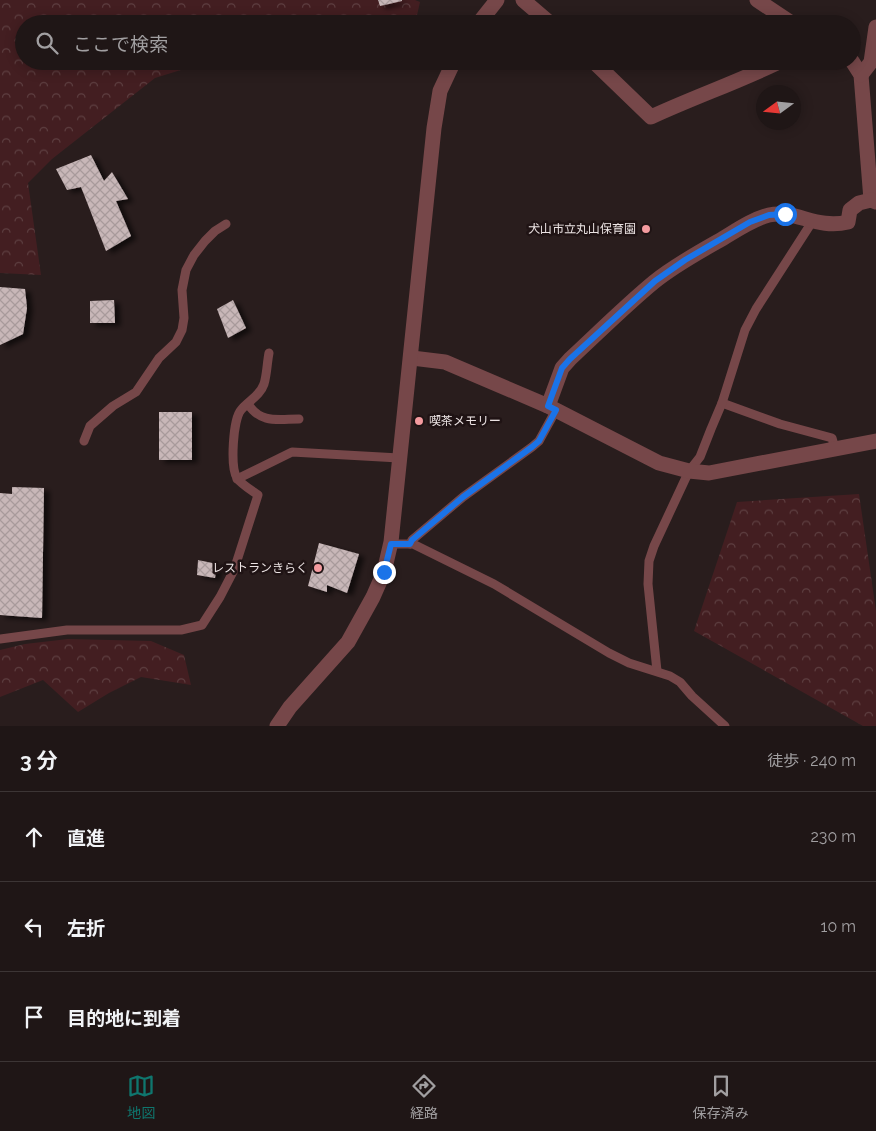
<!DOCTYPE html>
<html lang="ja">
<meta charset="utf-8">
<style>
body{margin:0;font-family:Raleway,"Noto Sans JP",sans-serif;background:#271f1f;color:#f1f3f6}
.compass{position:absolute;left:756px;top:85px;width:45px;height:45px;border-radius:50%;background:#1f1616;box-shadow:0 2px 12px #0003;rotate:255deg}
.stop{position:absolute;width:15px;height:15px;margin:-11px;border:4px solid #1a73e8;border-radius:50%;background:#fff}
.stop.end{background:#1a73e8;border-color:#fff;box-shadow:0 1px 5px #0008}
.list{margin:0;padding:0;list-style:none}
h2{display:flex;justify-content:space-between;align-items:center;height:65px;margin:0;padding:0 20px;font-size:21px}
h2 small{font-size:16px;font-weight:400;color:#a19fa1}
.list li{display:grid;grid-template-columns:32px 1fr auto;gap:15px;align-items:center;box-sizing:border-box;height:90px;padding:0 20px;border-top:1px solid #3c3535}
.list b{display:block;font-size:19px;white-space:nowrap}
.list em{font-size:16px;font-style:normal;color:#a19fa1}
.icon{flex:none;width:28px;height:28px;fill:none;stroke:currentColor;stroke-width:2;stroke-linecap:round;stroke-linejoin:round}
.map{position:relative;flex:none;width:876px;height:726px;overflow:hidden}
.search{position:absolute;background:#1f1616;box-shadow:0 2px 12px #0003;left:15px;right:15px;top:15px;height:55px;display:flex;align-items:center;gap:12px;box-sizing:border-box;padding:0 18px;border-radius:28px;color:#a19fa1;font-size:19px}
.sheet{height:335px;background:#1f1616}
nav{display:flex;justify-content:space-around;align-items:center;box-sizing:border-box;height:70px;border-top:1px solid #3c3535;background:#1f1616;font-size:14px;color:#a19fa1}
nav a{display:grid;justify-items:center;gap:2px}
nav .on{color:#0f766e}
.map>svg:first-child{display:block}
</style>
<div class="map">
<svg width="876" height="726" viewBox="0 0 876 726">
<defs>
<pattern id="forest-crowns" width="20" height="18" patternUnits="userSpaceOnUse" patternTransform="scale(1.25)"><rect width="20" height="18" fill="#431e21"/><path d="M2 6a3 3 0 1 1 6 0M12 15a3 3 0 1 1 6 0" fill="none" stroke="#5e3f41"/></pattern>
<pattern id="building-cross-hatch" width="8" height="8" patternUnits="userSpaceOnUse" patternTransform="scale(1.25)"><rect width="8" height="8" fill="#c8b7b8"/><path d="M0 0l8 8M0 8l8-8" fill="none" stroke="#a89a9b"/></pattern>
<filter id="shadow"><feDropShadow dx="5.5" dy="3" stdDeviation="2.5" flood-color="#0009"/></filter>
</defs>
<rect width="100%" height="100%" fill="#291d1d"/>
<g fill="url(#forest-crowns)">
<polygon points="0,0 415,0 420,2 415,24 24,24 24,61 210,61 155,78 52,159 28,183 41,275 0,273"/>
<polygon points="859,494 876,611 876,726 863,726 694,631 737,502"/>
<polygon points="68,639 151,641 184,655 191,685 141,677 109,693 78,712 43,680 0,697 0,650 25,644"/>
</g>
<g fill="url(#building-cross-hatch)" filter="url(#shadow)">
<polygon points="378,0 402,0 402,1 380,6"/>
<polygon points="91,155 104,181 112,172 128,199 116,201 131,236 106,251 81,187 67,190 56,169"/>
<polygon points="0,287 25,289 27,308 23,334 0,345"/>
<polygon points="114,300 115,323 90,323 90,301"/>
<polygon points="233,300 246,328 228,338 217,309"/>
<rect x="159" y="412" width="33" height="48"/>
<polygon points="12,487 44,488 42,618 0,615 0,493 12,494"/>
<polygon points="319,543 359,554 347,593 327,585 327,592 308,586"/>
<polygon points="198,560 217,564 215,578 197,575"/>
</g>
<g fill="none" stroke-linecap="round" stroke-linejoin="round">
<g stroke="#764749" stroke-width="9">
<polyline points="722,403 780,424 832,438 835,449"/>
<path d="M248,404C261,424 278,419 299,419"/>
<polyline points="84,441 90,426 113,406 136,392 159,358 176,342 182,330 184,318 182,290 186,270 194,255 205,241 215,231 226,224"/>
<polyline points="237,479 292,452 399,458"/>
<polyline points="391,544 413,544 494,584 609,653 629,663 670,676 680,682 692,696 725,726"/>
<polyline points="410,544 412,540 463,497 532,447 539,441 556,410"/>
<path d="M0,639L67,630H181L202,625L220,597L234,570L258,495C251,490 241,484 237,478C230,467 233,419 241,410C248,401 260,396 264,384C267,374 267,363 269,353"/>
<polyline points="657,671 648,584 649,561 654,546 689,471 700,457 711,429 722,403 745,330 756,309 812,222"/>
</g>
<g stroke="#764749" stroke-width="15">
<polyline points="523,0 551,24"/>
<polyline points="757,0 793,24"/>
<polyline points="478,24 497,0"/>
<path d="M593,61L651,117C694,97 738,82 781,61"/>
<polyline points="852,61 861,75 871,200 876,202"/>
<polyline points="861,75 871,62 876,27"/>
<polyline points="412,358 445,362 548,406 659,463 689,471 709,473 876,441"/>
<path d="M548,406L562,368L570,359C598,333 625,306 654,282C675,265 699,252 722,239C737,230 753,219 769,215C795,209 817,230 848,222L850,210L859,203L871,200"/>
<polyline points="277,726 290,707 348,642 373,597 384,572 391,542 434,128 440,91 454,61"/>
</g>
</g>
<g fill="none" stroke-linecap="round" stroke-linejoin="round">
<polyline stroke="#1a73e8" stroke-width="6" points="384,572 391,544 410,544 412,540 463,497 532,447 539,441 556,410 548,406 562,368 570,359 655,281 685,260 750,222 769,215 785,214"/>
</g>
<g fill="#f49b9f" stroke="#1f1314" stroke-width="2">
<circle cx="646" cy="229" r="5"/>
<circle cx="419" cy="421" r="5"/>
<circle cx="318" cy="568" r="5"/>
</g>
<g text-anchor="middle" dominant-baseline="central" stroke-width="5" stroke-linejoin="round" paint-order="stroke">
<g font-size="12" fill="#ebe3e3" stroke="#1f1314" text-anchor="end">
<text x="636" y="229">犬山市立丸山保育園</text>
<text x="429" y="421" text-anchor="start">喫茶メモリー</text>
<text x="308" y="568">レストランきらく</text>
</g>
</g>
</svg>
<svg class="compass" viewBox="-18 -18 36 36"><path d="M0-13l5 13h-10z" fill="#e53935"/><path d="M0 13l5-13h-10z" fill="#a19fa1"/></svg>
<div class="stop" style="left:785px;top:214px"></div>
<div class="stop end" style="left:384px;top:572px"></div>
<div class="search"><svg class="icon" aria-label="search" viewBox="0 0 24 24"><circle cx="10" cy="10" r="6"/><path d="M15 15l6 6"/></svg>ここで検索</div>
</div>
<section class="sheet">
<h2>3 分<small>徒歩 · 240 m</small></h2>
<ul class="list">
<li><svg class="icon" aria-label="ahead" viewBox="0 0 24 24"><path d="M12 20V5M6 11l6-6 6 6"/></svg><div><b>直進</b></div><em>230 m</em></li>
<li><svg class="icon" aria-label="left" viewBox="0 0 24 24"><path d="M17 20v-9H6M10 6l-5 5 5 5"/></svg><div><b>左折</b></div><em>10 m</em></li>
<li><svg class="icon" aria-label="arrive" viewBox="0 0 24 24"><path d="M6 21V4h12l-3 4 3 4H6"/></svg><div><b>目的地に到着</b></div></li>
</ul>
</section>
<nav>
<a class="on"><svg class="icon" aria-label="map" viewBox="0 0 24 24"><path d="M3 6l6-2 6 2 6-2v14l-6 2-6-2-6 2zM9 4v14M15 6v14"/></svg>地図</a>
<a><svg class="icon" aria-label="directions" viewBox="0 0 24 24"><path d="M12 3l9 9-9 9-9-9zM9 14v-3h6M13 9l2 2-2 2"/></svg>経路</a>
<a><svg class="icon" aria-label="saved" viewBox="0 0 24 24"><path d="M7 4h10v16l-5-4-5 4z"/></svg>保存済み</a>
</nav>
